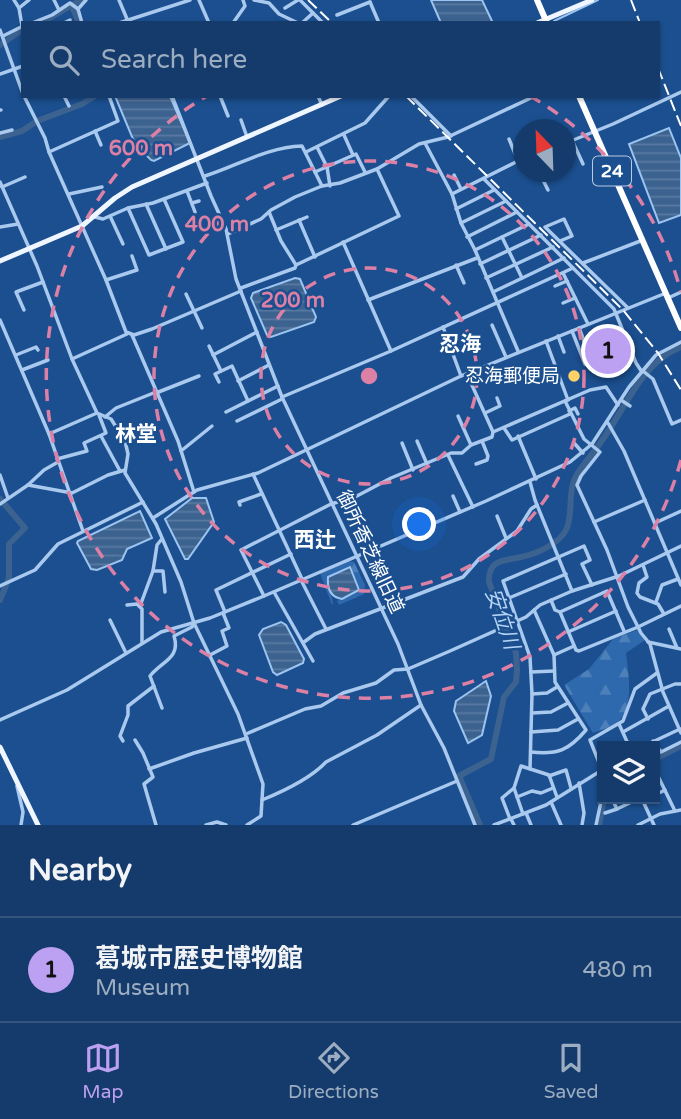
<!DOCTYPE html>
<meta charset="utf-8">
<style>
body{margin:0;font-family:"Varela Round","Noto Sans JP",sans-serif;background:#1d4271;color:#f1f3f6}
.controls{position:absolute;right:21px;bottom:21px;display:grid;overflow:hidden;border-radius:0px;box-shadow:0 2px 5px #0004}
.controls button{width:63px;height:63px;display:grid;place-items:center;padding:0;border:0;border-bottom:2px solid #33557e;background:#143b6b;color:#f1f3f6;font:35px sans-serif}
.compass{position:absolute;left:513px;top:119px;width:63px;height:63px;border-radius:50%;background:#143b6b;box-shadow:0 2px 5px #0004;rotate:337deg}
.you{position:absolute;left:420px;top:525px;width:24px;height:24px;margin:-18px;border:5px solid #fff;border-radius:50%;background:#1a73e8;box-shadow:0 0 0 10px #1a73e833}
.badge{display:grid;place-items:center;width:46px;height:46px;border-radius:50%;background:#bca0f2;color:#111;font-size:23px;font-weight:700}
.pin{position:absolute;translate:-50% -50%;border:4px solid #fff;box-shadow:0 2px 7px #0006}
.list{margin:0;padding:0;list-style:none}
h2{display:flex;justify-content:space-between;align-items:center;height:91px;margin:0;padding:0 28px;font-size:30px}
h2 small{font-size:23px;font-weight:400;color:#9dadc1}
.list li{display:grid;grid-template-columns:46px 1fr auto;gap:21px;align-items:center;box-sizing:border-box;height:105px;padding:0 28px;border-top:2px solid #33557e}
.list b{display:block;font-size:26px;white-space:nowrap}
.list p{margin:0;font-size:23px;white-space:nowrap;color:#9dadc1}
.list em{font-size:23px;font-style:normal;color:#9dadc1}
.icon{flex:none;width:38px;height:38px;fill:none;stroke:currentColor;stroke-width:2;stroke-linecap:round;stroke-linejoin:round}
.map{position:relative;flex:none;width:681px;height:825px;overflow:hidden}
.search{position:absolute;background:#143b6b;box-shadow:0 2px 5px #0004;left:21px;right:21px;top:21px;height:77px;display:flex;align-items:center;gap:18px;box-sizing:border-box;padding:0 24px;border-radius:0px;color:#9dadc1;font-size:26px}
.sheet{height:196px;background:#143b6b}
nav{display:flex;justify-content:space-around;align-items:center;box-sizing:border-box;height:98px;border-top:2px solid #33557e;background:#143b6b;font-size:19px;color:#9dadc1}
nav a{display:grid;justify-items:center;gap:4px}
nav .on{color:#bca0f2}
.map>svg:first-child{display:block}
</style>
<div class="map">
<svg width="681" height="825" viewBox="0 0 681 825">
<defs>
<pattern id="forest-firs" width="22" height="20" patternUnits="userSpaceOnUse" patternTransform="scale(1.75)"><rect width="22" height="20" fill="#2e69ad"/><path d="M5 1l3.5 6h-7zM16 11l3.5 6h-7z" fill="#4d80b9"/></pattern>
<pattern id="water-rules" width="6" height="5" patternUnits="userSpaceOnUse" patternTransform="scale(1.75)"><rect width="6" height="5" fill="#3c6290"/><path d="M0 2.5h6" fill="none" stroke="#597aa1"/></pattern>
</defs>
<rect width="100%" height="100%" fill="#1b4f8f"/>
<g fill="url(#forest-firs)">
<polygon points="348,561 354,562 365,585 364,594 339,605 337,601 359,588 351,567 328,577 333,603 332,605 320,573"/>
<path d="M637,630L645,640L626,653C628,672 635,707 618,722C612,727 601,730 593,733L564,685L589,669L613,639Z"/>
</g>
<g fill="url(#water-rules)" stroke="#9cc4f0" stroke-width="2">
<polygon points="431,0 482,0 493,23 441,23"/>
<polygon points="115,96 170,96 190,143 154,161 151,160 135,144"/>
<polygon points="669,128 681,158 681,215 659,223 629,144"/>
<polygon points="295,278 300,279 316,317 314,322 271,337 267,335 251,298 253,293"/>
<polygon points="192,498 206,498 214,522 188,559 185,559 165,519"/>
<polygon points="140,511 152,538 127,549 122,560 97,570 91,569 77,543 78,541"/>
<path d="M350,567L359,590L342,599C330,597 327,588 328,577Z"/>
<polygon points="281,622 286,625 304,659 303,663 277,675 273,672 259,635 263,629"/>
<polygon points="486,681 491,696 482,735 468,743 454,711 456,701"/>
</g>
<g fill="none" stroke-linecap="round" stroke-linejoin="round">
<polyline stroke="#9cc4f0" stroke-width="2" points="554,21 598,0"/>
<g stroke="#3c6290" stroke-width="6">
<polyline points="72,6 79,23"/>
<polyline points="41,23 81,0"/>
<polyline points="0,45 23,29"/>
<polyline points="0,137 22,131 37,121 82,104 95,96"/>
<polyline points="0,499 25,528 9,544 9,578 0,600"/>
<polyline points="655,759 681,746"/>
<path d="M480,825L459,776L491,759L504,697L516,682L517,670L516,653L489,582C488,559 504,561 521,557C536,554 559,544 566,530C574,514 567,495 575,478C582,464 595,452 603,439C626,407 642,362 681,347"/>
<polyline points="599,825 604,799"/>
</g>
<g stroke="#a9c9ee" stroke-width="3.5">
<polyline points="14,0 19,8 22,26"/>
<polyline points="54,0 59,10"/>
<polyline points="119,0 127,19 125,23"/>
<polyline points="199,0 209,23"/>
<polyline points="254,0 269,3 279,14 298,23"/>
<polyline points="300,0 323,23"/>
<polyline points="370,2 379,23"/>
<polyline points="19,8 29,0"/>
<polyline points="285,8 298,0"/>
<polyline points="337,15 370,2"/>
<polyline points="32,23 52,15 70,3 78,9"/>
<polyline points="64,23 70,20"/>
<polyline points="82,23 78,9 86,0"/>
<polyline points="119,23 190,0"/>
<polyline points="233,23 245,6 243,0"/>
<polyline points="302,23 313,13"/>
<polyline points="0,30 23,94"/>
<polyline points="3,36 23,26"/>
<polyline points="0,74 23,66"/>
<polyline points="24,96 45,138 49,152 106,280 126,332 134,335 152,329 241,291"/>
<polyline points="64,96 69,106"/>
<polyline points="172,96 211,196 226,229 236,279 282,397 398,644 421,705 444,748 475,825"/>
<polyline points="220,96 228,116"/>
<polyline points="318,96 322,105"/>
<polyline points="411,96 451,136"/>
<polyline points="0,110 1,110"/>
<polyline points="241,120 247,137"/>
<polyline points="95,131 101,145"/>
<polyline points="0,133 12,130"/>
<polyline points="344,135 353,155"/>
<polyline points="509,139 518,161"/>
<polyline points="572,140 583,164"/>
<polyline points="425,143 452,194 461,223 475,250 518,351"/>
<polyline points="566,143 613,124 681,92"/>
<polyline points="522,145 524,148"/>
<polyline points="317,147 327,167 330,186"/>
<polyline points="49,152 118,121 109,96"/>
<polyline points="306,152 365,123 389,96"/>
<polyline points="315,172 356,154 365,172"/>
<polyline points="539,172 548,190"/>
<polyline points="454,175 461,189"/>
<path d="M205,176C237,166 267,147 302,146L322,186"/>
<polyline points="484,179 614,309 636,363 642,372"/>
<polyline points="0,182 37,266 72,359 97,413 111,419 125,441 128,454 125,473 156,524 181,582 194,623 238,714 263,784 261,816 247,825"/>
<polyline points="2,187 25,177"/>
<polyline points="187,191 195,212"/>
<polyline points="69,194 102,187"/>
<polyline points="452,194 524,158"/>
<polyline points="192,203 199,201"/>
<polyline points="146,204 166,249"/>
<polyline points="128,208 149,255 183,242 164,199"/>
<polyline points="456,209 494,190"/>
<polyline points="269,212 281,241 296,265 399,216 377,169"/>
<polyline points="110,216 123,244"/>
<polyline points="95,217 103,219 128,208 153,203 207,183"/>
<polyline points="299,220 315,257"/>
<polyline points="461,223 506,201"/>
<polyline points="0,227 18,224"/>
<polyline points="276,230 307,217"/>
<polyline points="228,234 261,219 271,210 295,197 322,186 340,183 377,169 419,144 448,137 535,96"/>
<polyline points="467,237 517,212"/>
<polyline points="502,237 522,278"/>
<polyline points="560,241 572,236 564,219 545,227 628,308"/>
<polyline points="343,242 391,351"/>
<polyline points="475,250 529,224"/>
<polyline points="583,263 643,240"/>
<polyline points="480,264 541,235"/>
<polyline points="456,265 464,283"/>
<polyline points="563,273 588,324"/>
<polyline points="486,278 553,247"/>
<polyline points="106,280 137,270 132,256"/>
<polyline points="555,286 567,281"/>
<polyline points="241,288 295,268 296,265"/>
<polyline points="493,292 564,258"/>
<polyline points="186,294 202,328"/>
<polyline points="668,298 681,292"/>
<polyline points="368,300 477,258"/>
<polyline points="563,303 575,298"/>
<polyline points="24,310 16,292 43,282"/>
<polyline points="0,320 49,434 83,531"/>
<polyline points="492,325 506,357"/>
<polyline points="443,327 461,376"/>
<polyline points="579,328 592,361"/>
<polyline points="572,331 585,364"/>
<polyline points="132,335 178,441 194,492"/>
<polyline points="558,336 564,352"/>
<polyline points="546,341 568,400"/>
<polyline points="209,346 221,371"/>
<polyline points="16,355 36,347 38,350"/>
<polyline points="213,355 257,332"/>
<polyline points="72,359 127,334"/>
<polyline points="22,370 48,360"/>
<polyline points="643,371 653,379 672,424 681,420"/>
<polyline points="467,374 493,432"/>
<polyline points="238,381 269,365"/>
<polyline points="219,382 215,374 232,366 248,401"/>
<polyline points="156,393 199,376"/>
<polyline points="282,397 391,351 573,268"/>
<polyline points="621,400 630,406"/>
<polyline points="565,401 584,439 600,452 581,476 577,485 607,550 628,607 641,633 650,644 663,692 681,733"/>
<polyline points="569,411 575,408 578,414"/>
<polyline points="226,412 278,386"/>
<polyline points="485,413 500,406 497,398"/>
<polyline points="458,416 471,445"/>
<polyline points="105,417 116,408 156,392"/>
<polyline points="237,421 282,399"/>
<polyline points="608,423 624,451 681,585"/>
<polyline points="504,428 512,440 570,414"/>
<polyline points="49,434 97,413"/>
<polyline points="101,436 120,471"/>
<polyline points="518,436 536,479"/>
<polyline points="417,441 427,464"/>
<polyline points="402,443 413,470"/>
<polyline points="574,443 583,453"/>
<polyline points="181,451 212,426"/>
<polyline points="448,455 473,507"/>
<polyline points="57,459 87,451 84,443 106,433 99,415"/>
<polyline points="476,464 487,460 488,456 482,441"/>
<polyline points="253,474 302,579"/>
<polyline points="0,475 8,498"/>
<polyline points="530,482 535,500 572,591"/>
<polyline points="28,485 72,493 108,475 125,470"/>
<polyline points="453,496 460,512"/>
<polyline points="0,504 28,485 44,470 58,462"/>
<polyline points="240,505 239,502 261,494"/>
<polyline points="497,516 506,538"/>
<polyline points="153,518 197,490 258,473 461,376 666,293"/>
<polyline points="594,522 645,500"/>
<polyline points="655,523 681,511"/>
<polyline points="643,565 647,577 639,583 637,593 640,597 658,604 664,614"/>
<polyline points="153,571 163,571 165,592"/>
<polyline points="301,580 326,629"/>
<polyline points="0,586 35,570 58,544 143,502"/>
<polyline points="274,592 313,661"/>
<polyline points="264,596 241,550 331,504 355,497 391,478 451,453 462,453 471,445 492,437 493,432 590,390 606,387 618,405"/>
<polyline points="509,598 566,574"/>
<polyline points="551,600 555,610 560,612 576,650 579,651 638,627 681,606"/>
<polyline points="656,602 662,585 678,579"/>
<polyline points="127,605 137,604 142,609 142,643"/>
<polyline points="140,606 153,571 157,545 161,540"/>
<polyline points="225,612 216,590 291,554"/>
<polyline points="560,612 607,591 624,631"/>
<polyline points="110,620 126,653"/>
<polyline points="669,629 677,648"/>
<polyline points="568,632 616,611"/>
<polyline points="304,642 315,634 463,577 479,559 517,531 531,509 537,505"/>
<polyline points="648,642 681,649"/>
<polyline points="210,655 227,646 222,631 229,628 223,613"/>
<polyline points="554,655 574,646"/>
<polyline points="531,672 554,671"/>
<polyline points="532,694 547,693 557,687"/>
<path d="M162,708L150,676C162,661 181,658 174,636L192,627L194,623"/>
<polyline points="532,713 551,712 568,703"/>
<polyline points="648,719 643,709 650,694 675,684 681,684"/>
<polyline points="0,720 67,690 161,632 210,618 264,596 486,501 570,462 592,444 629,387 656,355 681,342"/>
<polyline points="619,724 629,746"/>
<polyline points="531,732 558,730 578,719"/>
<polyline points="623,732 669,706"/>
<polyline points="246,734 305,709 321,706 343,693 376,683 394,670 408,669 450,651 526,617 540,605 572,591 619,576 681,546"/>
<polyline points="135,740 143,753 153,777 144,784 156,825"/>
<polyline points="123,741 120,736 128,715 128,706 154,686"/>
<polyline points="653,741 661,752 681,742"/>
<polyline points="644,746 680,729"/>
<path d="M531,752C558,755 569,750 586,730L555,682L554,655L534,610"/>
<polyline points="149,769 194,753 247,738"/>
<polyline points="530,769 532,694 530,657 503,581 584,546 590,560 582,564 592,585"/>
<polyline points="602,770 590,740 623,721 635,689 657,673"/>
<polyline points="655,770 675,811"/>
<polyline points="599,771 602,789"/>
<polyline points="549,776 566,770 571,788"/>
<polyline points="579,783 584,813 582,825"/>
<polyline points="17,786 23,812 21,825"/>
<polyline points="514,788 523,814"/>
<polyline points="655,795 665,790"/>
<polyline points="517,797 532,791 541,793 553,788"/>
<polyline points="642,799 654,825"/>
<path d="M262,800C284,791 310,779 326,762L377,735L421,705"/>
<polyline points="551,802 561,825"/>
<polyline points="617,809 638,799"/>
<polyline points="526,813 531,825"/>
<polyline points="605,813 617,809 612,799"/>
<polyline points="510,819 502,798 514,788 521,766 549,775 557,797"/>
<polyline points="511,819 514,825"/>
<polyline points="206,825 217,822 226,825"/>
<polyline points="353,825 457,781"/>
<polyline points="494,825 546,805 602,770"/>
<polyline points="596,825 602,797"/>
<polyline points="638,825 660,814 681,810"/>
</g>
<g stroke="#f0f6ff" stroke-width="5">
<polyline points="537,23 592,0"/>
<polyline points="0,261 82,226 115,198 132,187 341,96"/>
<polyline points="0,747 38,825"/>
</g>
<g stroke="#fff" stroke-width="6">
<polyline points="537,0 547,23"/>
<polyline points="579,96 681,328"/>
</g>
<g stroke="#fff" stroke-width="2" stroke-dasharray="12 5" stroke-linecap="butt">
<polyline points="308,0 332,23"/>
<polyline points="631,0 640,23"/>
<polyline points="658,68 681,126"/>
<polyline points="406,96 623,310 658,353 681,390"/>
</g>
</g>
<g fill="none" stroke="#dd80a5" stroke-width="3.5" stroke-dasharray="12 9">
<circle cx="369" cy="376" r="108"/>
<circle cx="369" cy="376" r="215"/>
<path d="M681 460A323 323 0 1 1 207 96M530 96A323 323 0 0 1 681 292"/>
</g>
<circle fill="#ffd166" stroke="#1b4f8f" stroke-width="2.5" cx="574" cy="376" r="7"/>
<g text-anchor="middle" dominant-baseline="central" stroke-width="5" stroke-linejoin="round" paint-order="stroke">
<rect fill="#1b4f8f" stroke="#bbcadd" stroke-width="2" x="593" y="156.5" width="38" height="29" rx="5"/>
<g font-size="18" font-weight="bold" fill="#fff">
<text x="612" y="171">24</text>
</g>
<g font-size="19" fill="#fff" stroke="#1b4f8f" text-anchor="end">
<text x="560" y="376">忍海郵便局</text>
</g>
<g font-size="19" fill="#fff" stroke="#1b4f8f">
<text transform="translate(370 552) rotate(65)">御所香芝線旧道</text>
</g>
<g font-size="21" font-weight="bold" fill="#fff" stroke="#1b4f8f">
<text x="460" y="344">忍海</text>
<text x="136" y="434">林堂</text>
<text x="315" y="540">西辻</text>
</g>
<g font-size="21" font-style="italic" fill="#b5d3f5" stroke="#1b4f8f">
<text transform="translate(502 619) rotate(71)">安位川</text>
</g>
</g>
<circle cx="369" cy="376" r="10" fill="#dd80a5" stroke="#1b4f8f" stroke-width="3.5"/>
<g font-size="21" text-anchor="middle" font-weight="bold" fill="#dd80a5" stroke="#1b4f8f" stroke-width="5" stroke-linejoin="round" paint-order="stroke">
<text x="141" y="155">600 m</text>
<text x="217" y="231">400 m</text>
<text x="293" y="307">200 m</text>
</g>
</svg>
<div class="controls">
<button><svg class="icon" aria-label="layers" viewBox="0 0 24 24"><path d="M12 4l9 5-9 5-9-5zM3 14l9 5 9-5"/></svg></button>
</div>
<svg class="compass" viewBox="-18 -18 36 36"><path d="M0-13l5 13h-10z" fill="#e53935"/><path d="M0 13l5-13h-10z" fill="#9dadc1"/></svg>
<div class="you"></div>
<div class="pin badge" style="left:608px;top:351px">1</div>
<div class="search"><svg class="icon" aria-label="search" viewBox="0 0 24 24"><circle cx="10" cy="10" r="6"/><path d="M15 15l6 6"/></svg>Search here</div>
</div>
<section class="sheet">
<h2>Nearby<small></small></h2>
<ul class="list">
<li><span class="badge">1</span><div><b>葛城市歴史博物館</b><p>Museum</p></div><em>480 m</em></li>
</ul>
</section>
<nav>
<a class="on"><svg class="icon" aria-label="map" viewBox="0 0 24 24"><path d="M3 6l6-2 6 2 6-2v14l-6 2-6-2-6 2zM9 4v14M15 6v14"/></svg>Map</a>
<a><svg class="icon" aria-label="directions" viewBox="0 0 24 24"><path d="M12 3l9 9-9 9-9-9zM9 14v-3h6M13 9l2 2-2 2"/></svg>Directions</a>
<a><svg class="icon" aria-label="saved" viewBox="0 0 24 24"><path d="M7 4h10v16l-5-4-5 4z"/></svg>Saved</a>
</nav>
